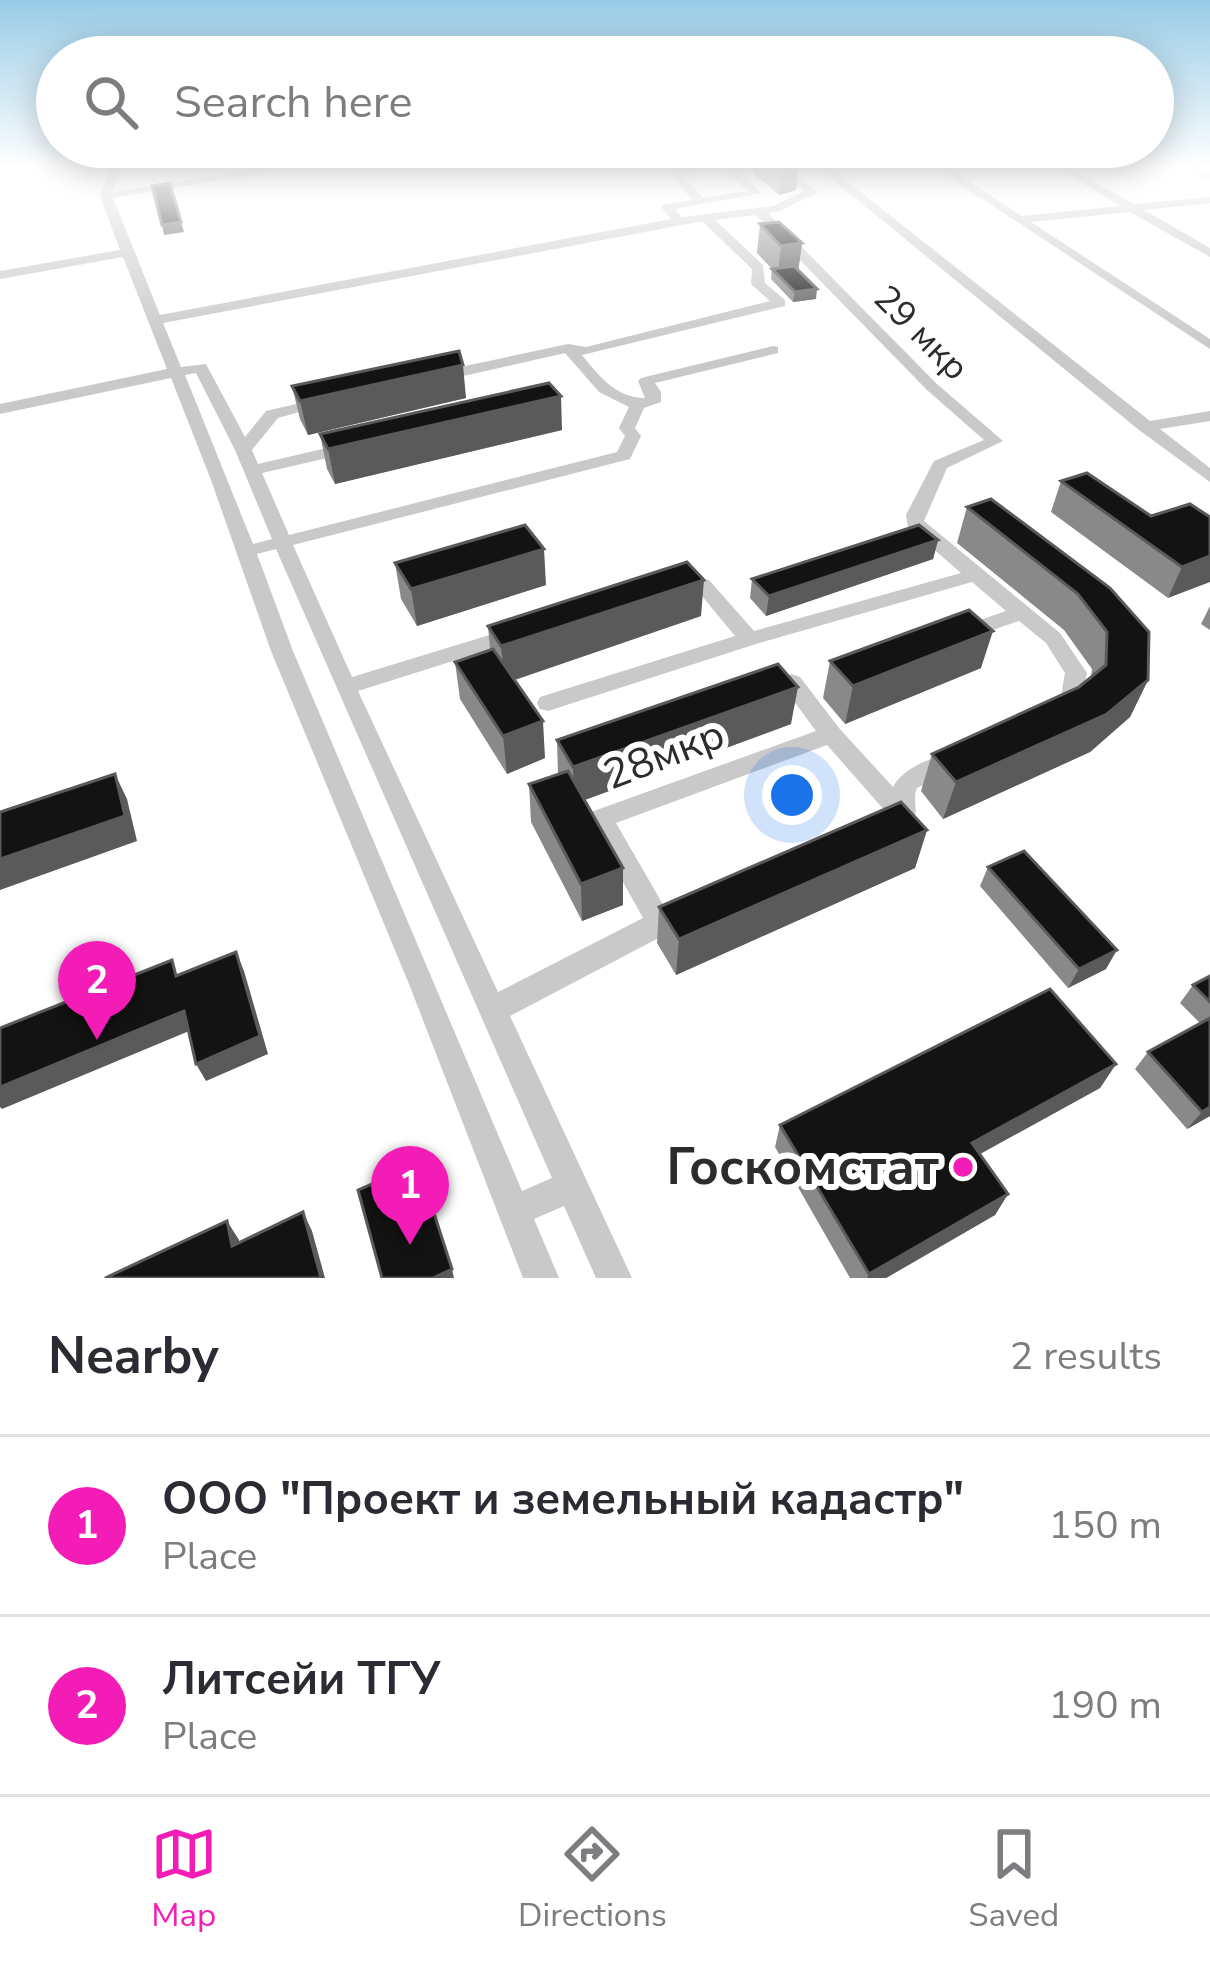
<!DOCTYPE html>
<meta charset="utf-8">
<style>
body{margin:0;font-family:"Nunito Sans",sans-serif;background:#f2f2f3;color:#2b2b33}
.you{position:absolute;left:792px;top:795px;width:42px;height:42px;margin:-30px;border:9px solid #fff;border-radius:50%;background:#1a73e8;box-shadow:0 0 0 18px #1a73e833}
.badge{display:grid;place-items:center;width:78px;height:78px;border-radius:50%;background:#f41cb6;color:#fff;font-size:39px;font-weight:700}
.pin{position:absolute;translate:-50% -99px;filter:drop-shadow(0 3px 6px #0008)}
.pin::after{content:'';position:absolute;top:63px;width:42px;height:36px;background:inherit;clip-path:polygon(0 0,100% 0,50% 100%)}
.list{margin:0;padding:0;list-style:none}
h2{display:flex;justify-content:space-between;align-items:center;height:156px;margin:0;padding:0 48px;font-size:51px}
h2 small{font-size:39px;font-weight:400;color:#7c7c81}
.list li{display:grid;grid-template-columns:78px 1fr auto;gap:36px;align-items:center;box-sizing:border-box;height:180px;padding:0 48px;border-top:3px solid #e1e1e2}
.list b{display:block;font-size:45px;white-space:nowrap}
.list p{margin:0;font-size:39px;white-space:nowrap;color:#7c7c81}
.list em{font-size:39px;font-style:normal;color:#7c7c81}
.icon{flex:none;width:66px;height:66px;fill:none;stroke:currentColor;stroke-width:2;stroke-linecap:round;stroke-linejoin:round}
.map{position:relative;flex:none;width:1210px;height:1278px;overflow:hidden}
.search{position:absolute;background:#fff;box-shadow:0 6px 30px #0003;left:36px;right:36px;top:36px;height:132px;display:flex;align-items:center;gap:30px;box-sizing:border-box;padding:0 42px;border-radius:66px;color:#7c7c81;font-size:45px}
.sheet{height:516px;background:#fff}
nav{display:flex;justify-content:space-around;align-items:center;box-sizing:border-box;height:168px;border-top:3px solid #e1e1e2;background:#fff;font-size:33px;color:#7c7c81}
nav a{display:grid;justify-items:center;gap:6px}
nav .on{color:#f41cb6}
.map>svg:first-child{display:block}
</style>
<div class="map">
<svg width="1210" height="1278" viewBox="0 0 1210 1278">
<rect width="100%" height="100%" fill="#fff"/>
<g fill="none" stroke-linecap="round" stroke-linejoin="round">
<g fill="#c9c9c9" fill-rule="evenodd">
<path d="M110,167H120L113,192L269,167H297L113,198L160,315L671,219L661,207L663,205L692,200L669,171L674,168L735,167L761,193L675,209L682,217L773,206L804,191L774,167H786L818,192L780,211L768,213L937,384L1003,441L947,468L924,521L1060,633L1087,673L1079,706L1060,715L1052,713L1049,707L1061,696L1065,673L1046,643L1019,621L964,640L957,638L954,633L957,628L1006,611L972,582L756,644L548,711L540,709L537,703L540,697L735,636L697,590L671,588L668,584L671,580H709L754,631L961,573L908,527L906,515L934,461L984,440L927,390L756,215L715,220L763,265L765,283L785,300V306L582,355C599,376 616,398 645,398L638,381L641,378L773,346L778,347V353L655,383L661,392V402L644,408L635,428L641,436L630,459L293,545L352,677L516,627L526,634L523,639L358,691L498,992L643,918L588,819L591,812L816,731L787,692L777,695L769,692L766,687L769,682L792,674L800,677L839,728L893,787C902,768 940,751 960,755L964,761L960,767L917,788C912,800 919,811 913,822L888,832L879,829L875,822L879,815L886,812L827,745L616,823L665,908L679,902L689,906L693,914L689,922L510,1016L632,1278H596L564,1206L534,1219L559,1278H523L409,984L271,651L211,480L171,378L0,414V404L167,369L123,257L0,279V271L120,250L100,196ZM725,170L747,191L703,198L682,174ZM698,222L704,223L752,269L751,284L770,301L586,347L568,344L437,372L429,377L437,382L565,353L599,392L629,407L619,428L625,436L617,452L289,535L262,473L358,451L360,447L352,442L258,464L252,450L278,418L338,401L330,396L266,411L245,437L206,364L181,367L163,323ZM196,373L235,450L272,539L253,544L185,375ZM276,549L552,1178L522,1191L293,651L257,554Z"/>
<polygon points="817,167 829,167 1150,421 1210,411 1210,421 1160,429 1210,468 1210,482 1139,430"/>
<polygon points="934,167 947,167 1022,216 1120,206 1056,167 1069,167 1134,204 1210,197 1210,203 1144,210 1210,248 1210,257 1130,212 1031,222 1210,339 1210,349"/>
<polygon points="1184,167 1198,167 1210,174 1210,181"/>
</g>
</g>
<g fill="#898989">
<polygon points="753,167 798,167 796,190 779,195 753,173"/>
<polygon points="760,224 802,243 798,270 816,299 793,302 771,279 772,269 757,253"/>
<polygon points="292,386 466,398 308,435 300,419"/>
<polygon points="562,430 335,484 327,469 320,434"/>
<polygon points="1061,481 1151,516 1210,517 1168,598 1051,512"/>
<polygon points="967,507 1110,588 1148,680 1130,717 1090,752 943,819 921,791 932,754 1079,687 1091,677 1092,669 1064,630 957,543"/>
<polygon points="938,540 933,559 766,616 750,598 752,579"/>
<polygon points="395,563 546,585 417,626 401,599"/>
<polygon points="1210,606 1210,630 1201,624"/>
<polygon points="701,616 515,680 545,758 507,774 460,699 455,662 490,649 488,626"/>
<polygon points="830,661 981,668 845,724 823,698"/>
<polygon points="791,724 584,800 623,868 623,905 582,921 531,822 529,784 558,774 557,740"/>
<polygon points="927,830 915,868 676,975 657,943 659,907"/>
<polygon points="988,867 1106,969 1068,988 980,886"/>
<polygon points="1210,976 1210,1116 1187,1129 1135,1069 1148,1052 1200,1023 1180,1003 1193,985"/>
<polygon points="1116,1064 1100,1088 980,1154 1008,1194 995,1215 886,1278 850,1278 775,1147 780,1125"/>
</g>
<g fill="#5a5a5a">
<polygon points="798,167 796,190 779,195 782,168"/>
<polygon points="181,222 184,232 164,235 162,225"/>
<polygon points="802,243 798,273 778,275 781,246"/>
<polygon points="817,289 816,299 793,302 795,292"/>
<polygon points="463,365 466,398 308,435 300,401"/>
<polygon points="561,396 562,430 335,484 328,449"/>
<polygon points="938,540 933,559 766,616 769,596"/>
<polygon points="544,549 546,585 417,626 411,589"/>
<polygon points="1210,556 1210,582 1168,598 1182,567"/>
<polygon points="704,580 701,616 505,683 501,646"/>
<polygon points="993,631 981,668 845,724 853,686"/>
<polygon points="1148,680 1130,717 1090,752 943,819 956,782"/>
<polygon points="798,687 791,724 574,804 573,767"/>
<polygon points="543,721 545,758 507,774 503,736"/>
<polygon points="115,774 127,799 137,841 0,890 0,859"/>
<polygon points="927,830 915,868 676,975 679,939"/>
<polygon points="623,868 623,905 582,921 581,884"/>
<polygon points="1117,950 1106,969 1068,988 1079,969"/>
<polygon points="236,952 244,971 268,1054 206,1081 196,1064"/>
<polygon points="184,1011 194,1029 2,1109 0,1107 0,1087"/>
<polygon points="1116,1064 1100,1088 960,1165 972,1143"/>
<polygon points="1210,1107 1210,1116 1187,1129 1202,1112"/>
<polygon points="1008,1194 995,1215 886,1278 867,1278 869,1274"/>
<polygon points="303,1212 312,1231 325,1278 321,1278"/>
<polygon points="227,1221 239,1240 244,1264 232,1246"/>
<polygon points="452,1269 454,1278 433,1278"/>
</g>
<g fill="#131313" stroke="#5a5a5a" stroke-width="3">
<polygon points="170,183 181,222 162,225 152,186"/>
<polygon points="779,222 802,243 781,246 760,224"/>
<polygon points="794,266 817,289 795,292 772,269"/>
<polygon points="459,351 463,365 300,401 292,386"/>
<polygon points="549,383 561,396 328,449 320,434"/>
<polygon points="1087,473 1151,516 1190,504 1210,517 1210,556 1182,567 1061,481"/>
<polygon points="991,499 1110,588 1149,632 1148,680 1107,714 956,782 932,754 1079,687 1106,665 1107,632 1078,594 967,507"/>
<polygon points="525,525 544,549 411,589 395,563"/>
<polygon points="919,525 938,540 769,596 752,579"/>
<polygon points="687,562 704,580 501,646 488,626"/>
<polygon points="969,610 993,631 853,686 830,661"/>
<polygon points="493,649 543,721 503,736 455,662"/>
<polygon points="778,664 798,687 573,767 557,740"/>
<polygon points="568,771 623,868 581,884 529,784"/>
<polygon points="115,774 125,816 0,859 0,812"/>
<polygon points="901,802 927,830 679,939 659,907"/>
<polygon points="1024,851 1117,950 1079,969 988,867"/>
<polygon points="236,952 260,1036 196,1064 184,1011 0,1087 0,1028 172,960 176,976"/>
<polygon points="1210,976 1210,1002 1193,985"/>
<polygon points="1050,989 1116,1064 972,1143 1008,1194 869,1274 780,1125"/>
<polygon points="1210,1018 1210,1107 1202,1112 1148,1052"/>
<polygon points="418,1164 452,1269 433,1278 382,1278 358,1190"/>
<polygon points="303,1212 321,1278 105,1278 227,1221 232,1246"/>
</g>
<linearGradient id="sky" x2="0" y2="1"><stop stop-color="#98cbe6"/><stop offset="0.48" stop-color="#fff"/><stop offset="1" stop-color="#fff" stop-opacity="0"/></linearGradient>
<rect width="1210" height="346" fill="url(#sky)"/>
<circle fill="#f41cb6" stroke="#fff" stroke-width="4.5" cx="963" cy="1167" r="12"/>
<g text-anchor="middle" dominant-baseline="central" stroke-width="12" stroke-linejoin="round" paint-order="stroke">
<g font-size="36" fill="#2c2c2c" stroke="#fff">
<text transform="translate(921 333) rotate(45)">29 мкр</text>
</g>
<g font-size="42" fill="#2c2c2c" stroke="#fff">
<text transform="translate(664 755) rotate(-21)">28мкр</text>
</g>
<g font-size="51" font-weight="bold" fill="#2c2c2c" stroke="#fff" text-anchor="end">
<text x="939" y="1167">Госкомстат</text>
</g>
</g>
</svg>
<div class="you"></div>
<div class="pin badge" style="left:410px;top:1245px">1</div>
<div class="pin badge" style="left:97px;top:1040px">2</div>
<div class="search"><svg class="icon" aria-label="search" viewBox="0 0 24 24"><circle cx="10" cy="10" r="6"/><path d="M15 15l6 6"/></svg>Search here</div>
</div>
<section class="sheet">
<h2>Nearby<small>2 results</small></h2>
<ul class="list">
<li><span class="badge">1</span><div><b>ООО &quot;Проект и земельный кадастр&quot;</b><p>Place</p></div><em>150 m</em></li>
<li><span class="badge">2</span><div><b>Литсейи ТГУ</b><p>Place</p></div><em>190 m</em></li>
</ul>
</section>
<nav>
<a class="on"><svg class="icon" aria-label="map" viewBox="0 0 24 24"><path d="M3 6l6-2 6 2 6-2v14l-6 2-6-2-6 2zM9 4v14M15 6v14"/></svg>Map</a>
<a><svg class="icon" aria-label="directions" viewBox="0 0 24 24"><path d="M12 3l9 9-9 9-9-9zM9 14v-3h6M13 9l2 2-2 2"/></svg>Directions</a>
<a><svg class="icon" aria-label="saved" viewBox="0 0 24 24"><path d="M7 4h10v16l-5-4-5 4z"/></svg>Saved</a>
</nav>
